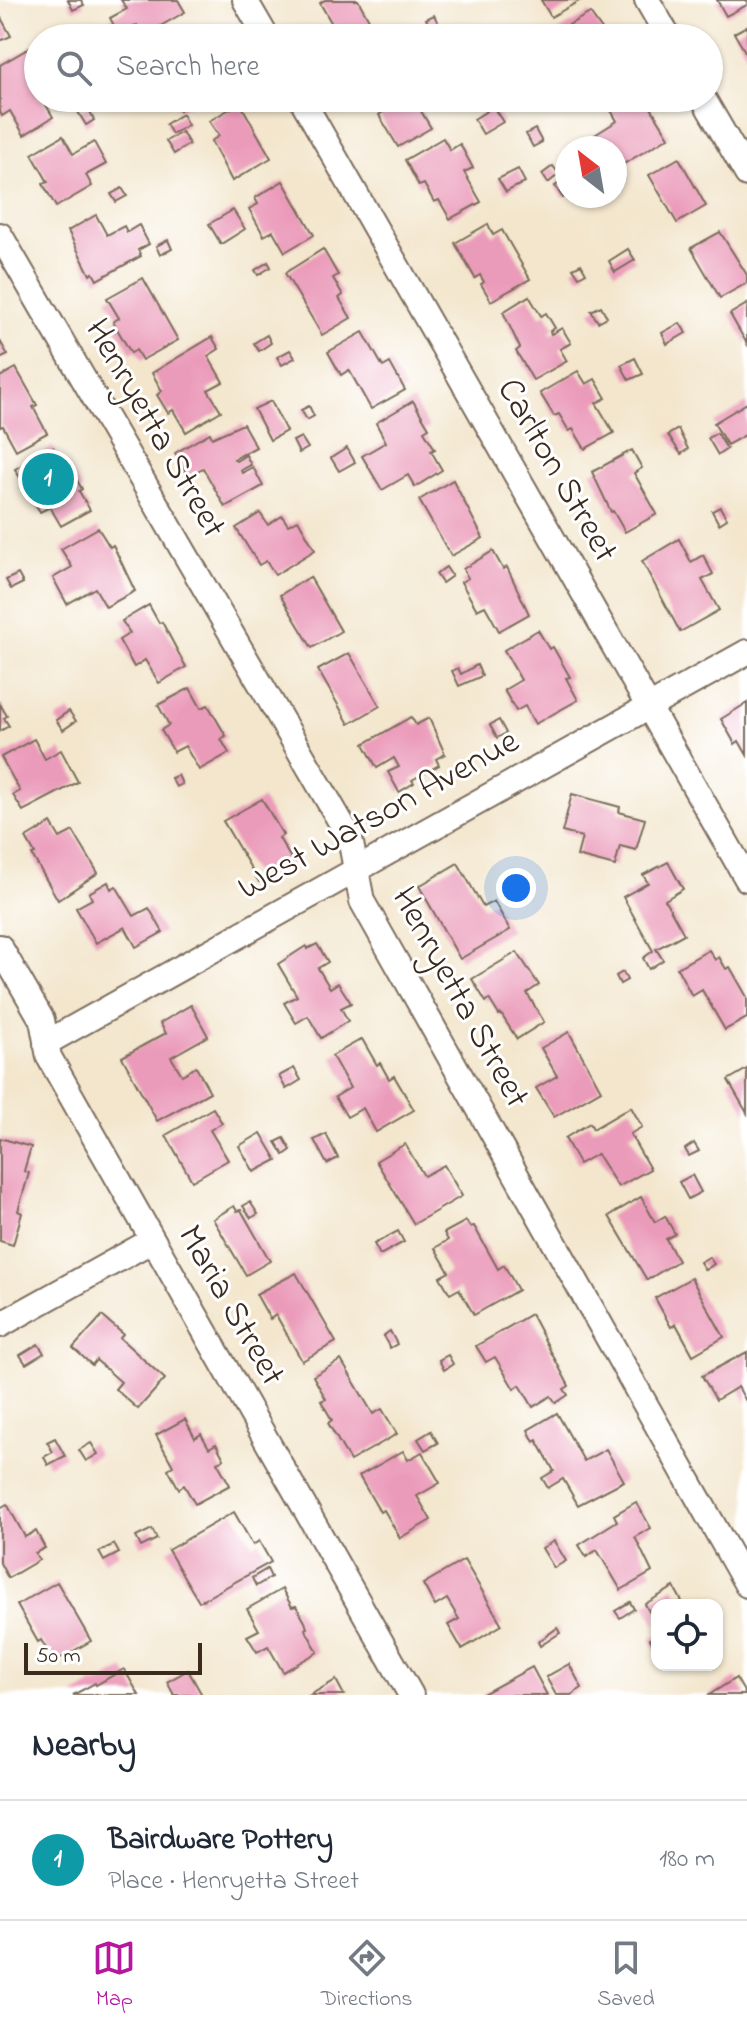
<!DOCTYPE html>
<meta charset="utf-8">
<style>
body{margin:0;font-family:"Indie Flower",sans-serif;background:#f6f6f7;color:#1f2937}
.controls{position:absolute;right:24px;bottom:24px;display:grid;overflow:hidden;border-radius:16px;box-shadow:0 2px 6px #0004}
.controls button{width:72px;height:72px;display:grid;place-items:center;padding:0;border:0;border-bottom:2px solid #e0e1e3;background:#fff;color:#1f2937;font:40px sans-serif}
.compass{position:absolute;left:555px;top:136px;width:72px;height:72px;border-radius:50%;background:#fff;box-shadow:0 2px 6px #0004;rotate:329deg}
.scale{position:absolute;left:24px;bottom:20px;width:178px;box-sizing:border-box;padding-left:8px;border:4px solid #3b2a1e;border-top:0;font-size:22px;line-height:28px;white-space:nowrap;color:#3b2a1e;-webkit-text-stroke:6px #fff;paint-order:stroke}
.you{position:absolute;left:516px;top:888px;width:28px;height:28px;margin:-20px;border:6px solid #fff;border-radius:50%;background:#1a73e8;box-shadow:0 0 0 12px #1a73e833}
.badge{display:grid;place-items:center;width:52px;height:52px;border-radius:50%;background:#b5179e;color:#fff;font-size:26px;font-weight:700}
.pin{position:absolute;translate:-50% -50%;border:4px solid #fff;box-shadow:0 2px 8px #0006}
.list{margin:0;padding:0;list-style:none}
h2{display:flex;justify-content:space-between;align-items:center;height:104px;margin:0;padding:0 32px;font-size:34px}
h2 small{font-size:26px;font-weight:400;color:#747a83}
.list li{display:grid;grid-template-columns:52px 1fr auto;gap:24px;align-items:center;box-sizing:border-box;height:120px;padding:0 32px;border-top:2px solid #e0e1e3}
.list b{display:block;font-size:30px;white-space:nowrap}
.list p{margin:0;font-size:26px;white-space:nowrap;color:#747a83}
.list em{font-size:26px;font-style:normal;color:#747a83}
.icon{flex:none;width:44px;height:44px;fill:none;stroke:currentColor;stroke-width:2;stroke-linecap:round;stroke-linejoin:round}
.map{position:relative;flex:none;width:747px;height:1695px;overflow:hidden}
.search{position:absolute;background:#fff;box-shadow:0 2px 6px #0004;left:24px;right:24px;top:24px;height:88px;display:flex;align-items:center;gap:20px;box-sizing:border-box;padding:0 28px;border-radius:44px;color:#747a83;font-size:30px}
.sheet{height:224px;background:#fff}
nav{display:flex;justify-content:space-around;align-items:center;box-sizing:border-box;height:112px;border-top:2px solid #e0e1e3;background:#fff;font-size:22px;color:#747a83}
nav a{display:grid;justify-items:center;gap:4px}
nav .on{color:#b5179e}
.map>svg:first-child{display:block}
</style>
<div class="map">
<svg width="747" height="1695" viewBox="0 0 747 1695">
<rect width="100%" height="100%" fill="#fff"/>
<filter id="ink" filterUnits="userSpaceOnUse"><feTurbulence type="fractalNoise" baseFrequency=".0125" numOctaves="2"/><feDisplacementMap in="SourceGraphic" scale="16" xChannelSelector="R" yChannelSelector="G"/><feConvolveMatrix kernelMatrix="1 2 1 2 8 2 1 2 1" color-interpolation-filters="sRGB"/></filter>
<filter id="wash" filterUnits="userSpaceOnUse"><feTurbulence type="fractalNoise" baseFrequency=".006" numOctaves="4" result="noise"/><feDisplacementMap in="SourceGraphic" scale="32" xChannelSelector="R" yChannelSelector="G"/><feGaussianBlur stdDeviation="1.8" result="paint"/><feColorMatrix in="noise" values="0 0 0 0 0 0 0 0 0 0 0 0 0 0 0 0 0 1.4 0 .05"/><feComposite in="paint" operator="in"/></filter>
<g filter="url(#wash)">
<rect width="100%" height="100%" fill="#f3e6cd"/>
<g id="blocks">
<g fill="#eb9bba">
<polygon points="68,0 81,0 84,5 73,10"/>
<polygon points="121,0 178,0 185,12 143,36 137,25 119,35 110,18 127,9"/>
<polygon points="325,0 358,0 379,38 340,38 320,3"/>
<polygon points="541,0 581,0 551,17"/>
<polygon points="717,0 747,0 747,5 726,16"/>
<polygon points="590,13 608,38 562,38 558,31"/>
<polygon points="434,15 439,25 431,29 426,19"/>
<polygon points="0,16 11,36 0,41"/>
<polygon points="747,26 747,55 734,33"/>
<polygon points="135,28 141,38 118,38"/>
<polygon points="38,43 38,98 42,98 53,117 24,135 10,111 2,116 0,112 0,65"/>
<polygon points="171,98 199,98 179,110"/>
<polygon points="376,98 426,98 428,101 418,106 431,128 398,147 379,115 384,111"/>
<polygon points="477,98 488,98 490,102 483,107"/>
<polygon points="510,98 515,98 519,105 510,111 505,101"/>
<polygon points="604,98 645,98 669,137 615,169 615,148 596,148 590,138 617,121"/>
<polygon points="240,103 271,158 232,181 211,141 219,136 209,121"/>
<polygon points="88,107 94,120 86,125 78,112"/>
<polygon points="493,107 503,122 483,134 474,119"/>
<polygon points="182,114 188,125 172,134 166,124"/>
<polygon points="535,129 542,142 533,147 526,134"/>
<polygon points="182,132 189,144 174,154 166,141"/>
<polygon points="63,136 73,154 94,142 106,164 86,175 92,186 56,207 43,184 48,182 32,154"/>
<polygon points="443,138 450,150 460,144 473,168 464,172 481,202 450,219 439,200 434,202 424,184 419,186 405,160"/>
<polygon points="679,158 706,206 677,223 649,175"/>
<polygon points="553,166 559,174 548,183 542,174"/>
<polygon points="518,169 525,182 506,192 498,179"/>
<polygon points="567,178 567,195 563,198 555,186"/>
<polygon points="283,181 314,235 285,252 273,231 264,236 249,209 258,204 255,198"/>
<polygon points="122,188 127,196 116,202 111,194"/>
<polygon points="233,210 245,229 221,244 209,224"/>
<polygon points="96,215 107,235 124,226 127,232 139,225 149,244 138,250 141,256 97,280 93,273 90,275 68,231"/>
<polygon points="488,224 493,235 502,230 530,279 491,301 481,284 484,282 480,275 475,278 455,243"/>
<polygon points="720,232 747,275 747,283 720,298 691,248"/>
<polygon points="168,240 172,249 160,255 156,246"/>
<polygon points="323,249 338,275 333,278 343,295 339,298 351,318 322,335 285,273"/>
<polygon points="628,249 635,260 615,272 609,261"/>
<polygon points="268,262 271,267 258,275 255,270"/>
<polygon points="581,264 586,273 579,277 573,268"/>
<polygon points="143,278 178,340 142,360 136,350 131,353 113,322 119,318 107,298"/>
<polygon points="529,296 541,316 546,313 555,328 550,331 551,334 562,328 571,343 560,349 567,361 533,380 516,351 520,348 503,312"/>
<polygon points="747,304 747,344 730,314"/>
<polygon points="601,306 607,317 598,322 591,311"/>
<polygon points="680,323 686,333 667,344 662,333"/>
<polygon points="363,332 383,367 390,363 405,390 371,409 349,370 341,375 328,352"/>
<polygon points="267,335 271,343 259,351 254,343"/>
<polygon points="212,337 219,349 208,356 223,382 208,390 221,411 186,432 173,410 168,413 157,395 162,391 152,373"/>
<polygon points="0,341 8,355 0,359"/>
<polygon points="290,350 295,358 282,365 277,357"/>
<polygon points="635,358 643,374 629,380 621,365"/>
<polygon points="16,368 37,405 33,407 47,433 16,450 3,426 0,427 0,377"/>
<polygon points="578,371 586,384 595,379 606,398 596,403 614,433 585,449 573,429 569,431 559,414 554,416 540,393"/>
<polygon points="271,401 286,431 270,440 254,409"/>
<polygon points="413,401 429,428 424,431 435,449 431,451 442,470 415,487 408,475 382,490 362,456 386,442 376,423"/>
<polygon points="747,403 747,434 727,445 714,423"/>
<polygon points="309,406 314,416 307,420 301,410"/>
<polygon points="243,424 256,447 234,459 236,461 246,455 251,465 241,470 242,473 253,467 263,486 225,507 203,468 188,476 175,453 210,433 212,438"/>
<polygon points="678,429 688,449 681,454 668,435"/>
<polygon points="717,433 727,449 718,455 708,438"/>
<polygon points="301,437 308,448 299,453 293,441"/>
<polygon points="53,447 65,467 68,465 82,489 79,491 90,510 61,526 50,507 40,512 15,469"/>
<polygon points="347,448 355,462 339,471 331,458"/>
<polygon points="632,450 642,468 634,473 657,514 625,532 613,511 611,512 592,472"/>
<polygon points="453,480 483,538 451,556 419,500"/>
<polygon points="720,507 727,519 719,524 712,511"/>
<polygon points="260,513 268,525 282,516 288,525 298,520 315,550 275,575 266,561 259,565 236,528"/>
<polygon points="98,528 110,547 113,545 135,591 106,607 95,588 67,604 53,578 72,567 61,549"/>
<polygon points="679,539 691,562 703,555 713,574 702,580 719,610 680,632 642,561"/>
<polygon points="493,551 503,569 507,567 529,614 499,631 485,606 477,610 461,582 468,578 463,569"/>
<polygon points="446,567 452,576 442,583 436,574"/>
<polygon points="18,574 23,583 11,589 6,580"/>
<polygon points="310,577 341,631 312,648 280,595"/>
<polygon points="149,605 159,623 162,622 186,667 159,683 145,660 134,667 119,640 130,633 122,621"/>
<polygon points="538,630 549,649 553,647 570,677 566,678 578,700 535,724 525,706 516,711 504,690 521,680 504,650"/>
<polygon points="349,653 380,706 349,724 318,670"/>
<polygon points="477,665 482,676 459,686 452,671 458,668 461,674"/>
<polygon points="190,688 201,708 208,705 226,736 221,739 229,753 199,770 185,746 174,752 161,730 169,725 158,705"/>
<polygon points="747,703 747,755 739,741 735,744 721,719"/>
<polygon points="0,704 7,716 4,718 9,726 0,731"/>
<polygon points="69,711 76,721 63,730 56,720"/>
<polygon points="411,717 416,725 429,718 445,754 436,759 439,765 412,780 414,783 399,792 388,772 399,767 394,758 377,768 364,744"/>
<polygon points="499,720 506,733 497,738 490,725"/>
<polygon points="34,739 45,759 61,750 78,782 23,811 13,795 20,791 1,757"/>
<polygon points="178,775 182,784 176,787 171,778"/>
<polygon points="572,794 620,807 619,812 645,819 636,850 620,846 615,866 577,856 582,837 562,832"/>
<polygon points="262,799 283,835 279,838 293,862 259,882 223,821"/>
<polygon points="51,823 60,838 73,831 98,873 58,900 32,855 35,854 26,838"/>
<polygon points="668,862 683,889 665,900 684,934 656,949 663,960 649,969 643,958 653,951 623,897 648,883 643,875"/>
<polygon points="458,863 483,907 494,901 510,930 460,959 419,886"/>
<polygon points="108,882 111,889 116,886 134,916 149,908 163,932 136,947 125,927 96,943 76,908 92,899 89,893"/>
<polygon points="317,944 328,962 318,968 330,988 338,983 351,1003 341,1008 348,1021 321,1038 308,1016 296,1023 284,1003 297,996 278,964 306,946 307,949"/>
<polygon points="709,950 715,960 719,957 726,969 730,967 747,997 747,1018 725,1030 702,990 692,996 677,968"/>
<polygon points="517,952 539,985 527,993 544,1022 517,1039 501,1014 499,1015 489,999 486,1002 472,979"/>
<polygon points="623,972 627,980 620,984 616,976"/>
<polygon points="191,1005 208,1036 171,1057 182,1075 196,1067 210,1092 157,1121 122,1057 166,1033 160,1023"/>
<polygon points="569,1032 601,1090 554,1117 536,1088 557,1076 541,1048"/>
<polygon points="362,1039 377,1065 380,1063 389,1079 394,1076 414,1110 376,1132 363,1108 347,1117 335,1097 350,1088 332,1056"/>
<polygon points="294,1068 301,1080 286,1089 279,1076"/>
<polygon points="747,1069 747,1113 728,1080"/>
<polygon points="631,1107 642,1127 630,1134 650,1169 618,1187 597,1154 579,1164 565,1138 590,1123 593,1129"/>
<polygon points="213,1108 222,1123 210,1130 228,1160 192,1181 166,1135"/>
<polygon points="261,1133 277,1160 254,1172 239,1146"/>
<polygon points="326,1134 338,1158 327,1164 314,1140"/>
<polygon points="0,1138 31,1147 24,1171 29,1173 18,1211 22,1213 13,1245 0,1241"/>
<polygon points="284,1138 291,1150 284,1155 276,1142"/>
<polygon points="694,1143 699,1151 689,1156 685,1149"/>
<polygon points="405,1144 424,1176 444,1165 462,1196 414,1224 376,1161"/>
<polygon points="692,1175 701,1192 688,1199 679,1182"/>
<polygon points="641,1197 655,1222 665,1216 675,1234 666,1239 678,1261 647,1280 609,1216"/>
<polygon points="250,1202 258,1214 251,1218 243,1206"/>
<polygon points="234,1206 237,1211 241,1210 270,1261 246,1275 213,1219"/>
<polygon points="466,1221 470,1227 474,1226 498,1269 504,1265 518,1290 474,1315 459,1289 450,1294 440,1277 449,1272 435,1248 448,1240 444,1233"/>
<polygon points="398,1231 404,1242 380,1255 374,1244"/>
<polygon points="709,1257 714,1264 705,1270 700,1262"/>
<polygon points="296,1273 336,1342 302,1361 276,1315 270,1319 256,1294"/>
<polygon points="691,1278 724,1337 693,1355 676,1324 671,1327 655,1298"/>
<polygon points="531,1314 569,1386 564,1389 568,1395 556,1403 551,1396 533,1407 520,1385 514,1389 495,1357 486,1362 476,1346"/>
<polygon points="102,1316 123,1334 120,1338 165,1379 138,1409 115,1389 121,1382 96,1360 92,1365 73,1348"/>
<polygon points="390,1331 397,1344 390,1348 383,1336"/>
<polygon points="38,1344 44,1353 26,1364 20,1355"/>
<polygon points="747,1352 747,1403 738,1387 716,1400 702,1376"/>
<polygon points="448,1355 453,1364 444,1370 439,1360"/>
<polygon points="341,1360 373,1414 382,1409 397,1434 350,1461 328,1423 332,1420 321,1401 326,1399 313,1376"/>
<polygon points="557,1413 584,1461 606,1449 624,1481 578,1505 563,1479 548,1488 542,1478 554,1471 537,1440 534,1442 528,1430"/>
<polygon points="185,1419 195,1438 201,1434 209,1448 216,1444 224,1459 217,1462 230,1485 195,1504 184,1485 179,1489 168,1469 173,1466 156,1435"/>
<polygon points="431,1431 438,1443 425,1450 418,1439"/>
<polygon points="55,1438 65,1456 48,1465 44,1457 53,1452 47,1442"/>
<polygon points="91,1443 98,1454 86,1461 79,1450"/>
<polygon points="403,1451 408,1460 422,1452 440,1483 417,1496 431,1520 400,1538 384,1510 380,1512 359,1476"/>
<polygon points="636,1502 651,1528 635,1537 652,1572 621,1590 597,1550 586,1557 579,1545 617,1521 614,1515"/>
<polygon points="7,1504 25,1537 36,1531 45,1548 35,1553 39,1560 8,1578 0,1563 0,1508"/>
<polygon points="234,1512 253,1545 259,1541 271,1562 199,1602 168,1550"/>
<polygon points="152,1529 157,1539 141,1547 136,1537"/>
<polygon points="554,1541 566,1561 554,1568 542,1548"/>
<polygon points="114,1544 119,1553 104,1561 99,1552"/>
<polygon points="464,1560 502,1625 462,1649 448,1625 459,1619 447,1599 435,1606 423,1584"/>
<polygon points="267,1569 271,1577 256,1586 252,1578"/>
<polygon points="57,1582 91,1641 54,1662 41,1640 38,1642 17,1605"/>
<polygon points="674,1587 684,1605 657,1605 657,1626 645,1604"/>
<polygon points="282,1589 292,1607 296,1606 305,1622 307,1628 305,1629 318,1652 283,1672 268,1646 257,1652 247,1636 259,1630 247,1609"/>
<polygon points="630,1602 634,1609 620,1618 615,1611"/>
<polygon points="557,1628 560,1633 540,1646 538,1642"/>
<polygon points="657,1635 657,1652 650,1639"/>
<polygon points="569,1664 582,1688 571,1695 556,1695 546,1677"/>
<polygon points="532,1667 547,1695 481,1695"/>
<polygon points="124,1669 139,1695 73,1695 95,1683 96,1685"/>
<polygon points="188,1670 202,1695 174,1695 167,1682"/>
<polygon points="736,1678 746,1695 709,1695"/>
<polygon points="336,1680 344,1695 310,1695"/>
</g>
</g>
</g>
<g filter="url(#ink)">
<use href="#blocks" fill-opacity="0" stroke="#7b6c5b" stroke-width="2"/>
<g fill="none" stroke-linecap="round" stroke-linejoin="round">
<defs>
<g id="minor">
<polyline points="245,0 267,38"/>
<polyline points="647,0 669,38"/>
<polyline points="301,98 747,879"/>
<polyline points="703,98 747,174"/>
<polyline points="0,235 350,838 362,901 747,1585"/>
<polyline points="0,947 42,1020 49,1057 411,1695"/>
<polyline points="46,1043 747,652"/>
<polyline points="0,1325 151,1241"/>
</g>
</defs>
<use href="#minor" stroke="#7b6c5b" stroke-width="28"/>
<use href="#minor" stroke="#fff" stroke-width="24"/>
</g>
</g>
<g text-anchor="middle" dominant-baseline="central" stroke-width="6" stroke-linejoin="round" paint-order="stroke">
<g font-size="36" fill="#3b2a1e" stroke="#fff">
<text transform="translate(154 429) rotate(60)">Henryetta Street</text>
<text transform="translate(556 471) rotate(60)">Carlton Street</text>
<text transform="translate(379 816) rotate(-29)">West Watson Avenue</text>
<text transform="translate(459 998) rotate(61)">Henryetta Street</text>
<text transform="translate(230 1306) rotate(60)">Maria Street</text>
</g>
</g>
</svg>
<div class="controls">
<button><svg class="icon" aria-label="locate" viewBox="0 0 24 24"><circle cx="12" cy="12" r="6"/><path d="M12 2v4M12 18v4M2 12h4M18 12h4"/></svg></button>
</div>
<svg class="compass" viewBox="-18 -18 36 36"><path d="M0-13l5 13h-10z" fill="#e53935"/><path d="M0 13l5-13h-10z" fill="#747a83"/></svg>
<div class="scale">50 m</div>
<div class="you"></div>
<div class="pin badge" style="left:48px;top:479px;background:#0f9aa8">1</div>
<div class="search"><svg class="icon" aria-label="search" viewBox="0 0 24 24"><circle cx="10" cy="10" r="6"/><path d="M15 15l6 6"/></svg>Search here</div>
</div>
<section class="sheet">
<h2>Nearby<small></small></h2>
<ul class="list">
<li><span class="badge" style="background:#0f9aa8">1</span><div><b>Bairdware Pottery</b><p>Place · Henryetta Street</p></div><em>180 m</em></li>
</ul>
</section>
<nav>
<a class="on"><svg class="icon" aria-label="map" viewBox="0 0 24 24"><path d="M3 6l6-2 6 2 6-2v14l-6 2-6-2-6 2zM9 4v14M15 6v14"/></svg>Map</a>
<a><svg class="icon" aria-label="directions" viewBox="0 0 24 24"><path d="M12 3l9 9-9 9-9-9zM9 14v-3h6M13 9l2 2-2 2"/></svg>Directions</a>
<a><svg class="icon" aria-label="saved" viewBox="0 0 24 24"><path d="M7 4h10v16l-5-4-5 4z"/></svg>Saved</a>
</nav>
